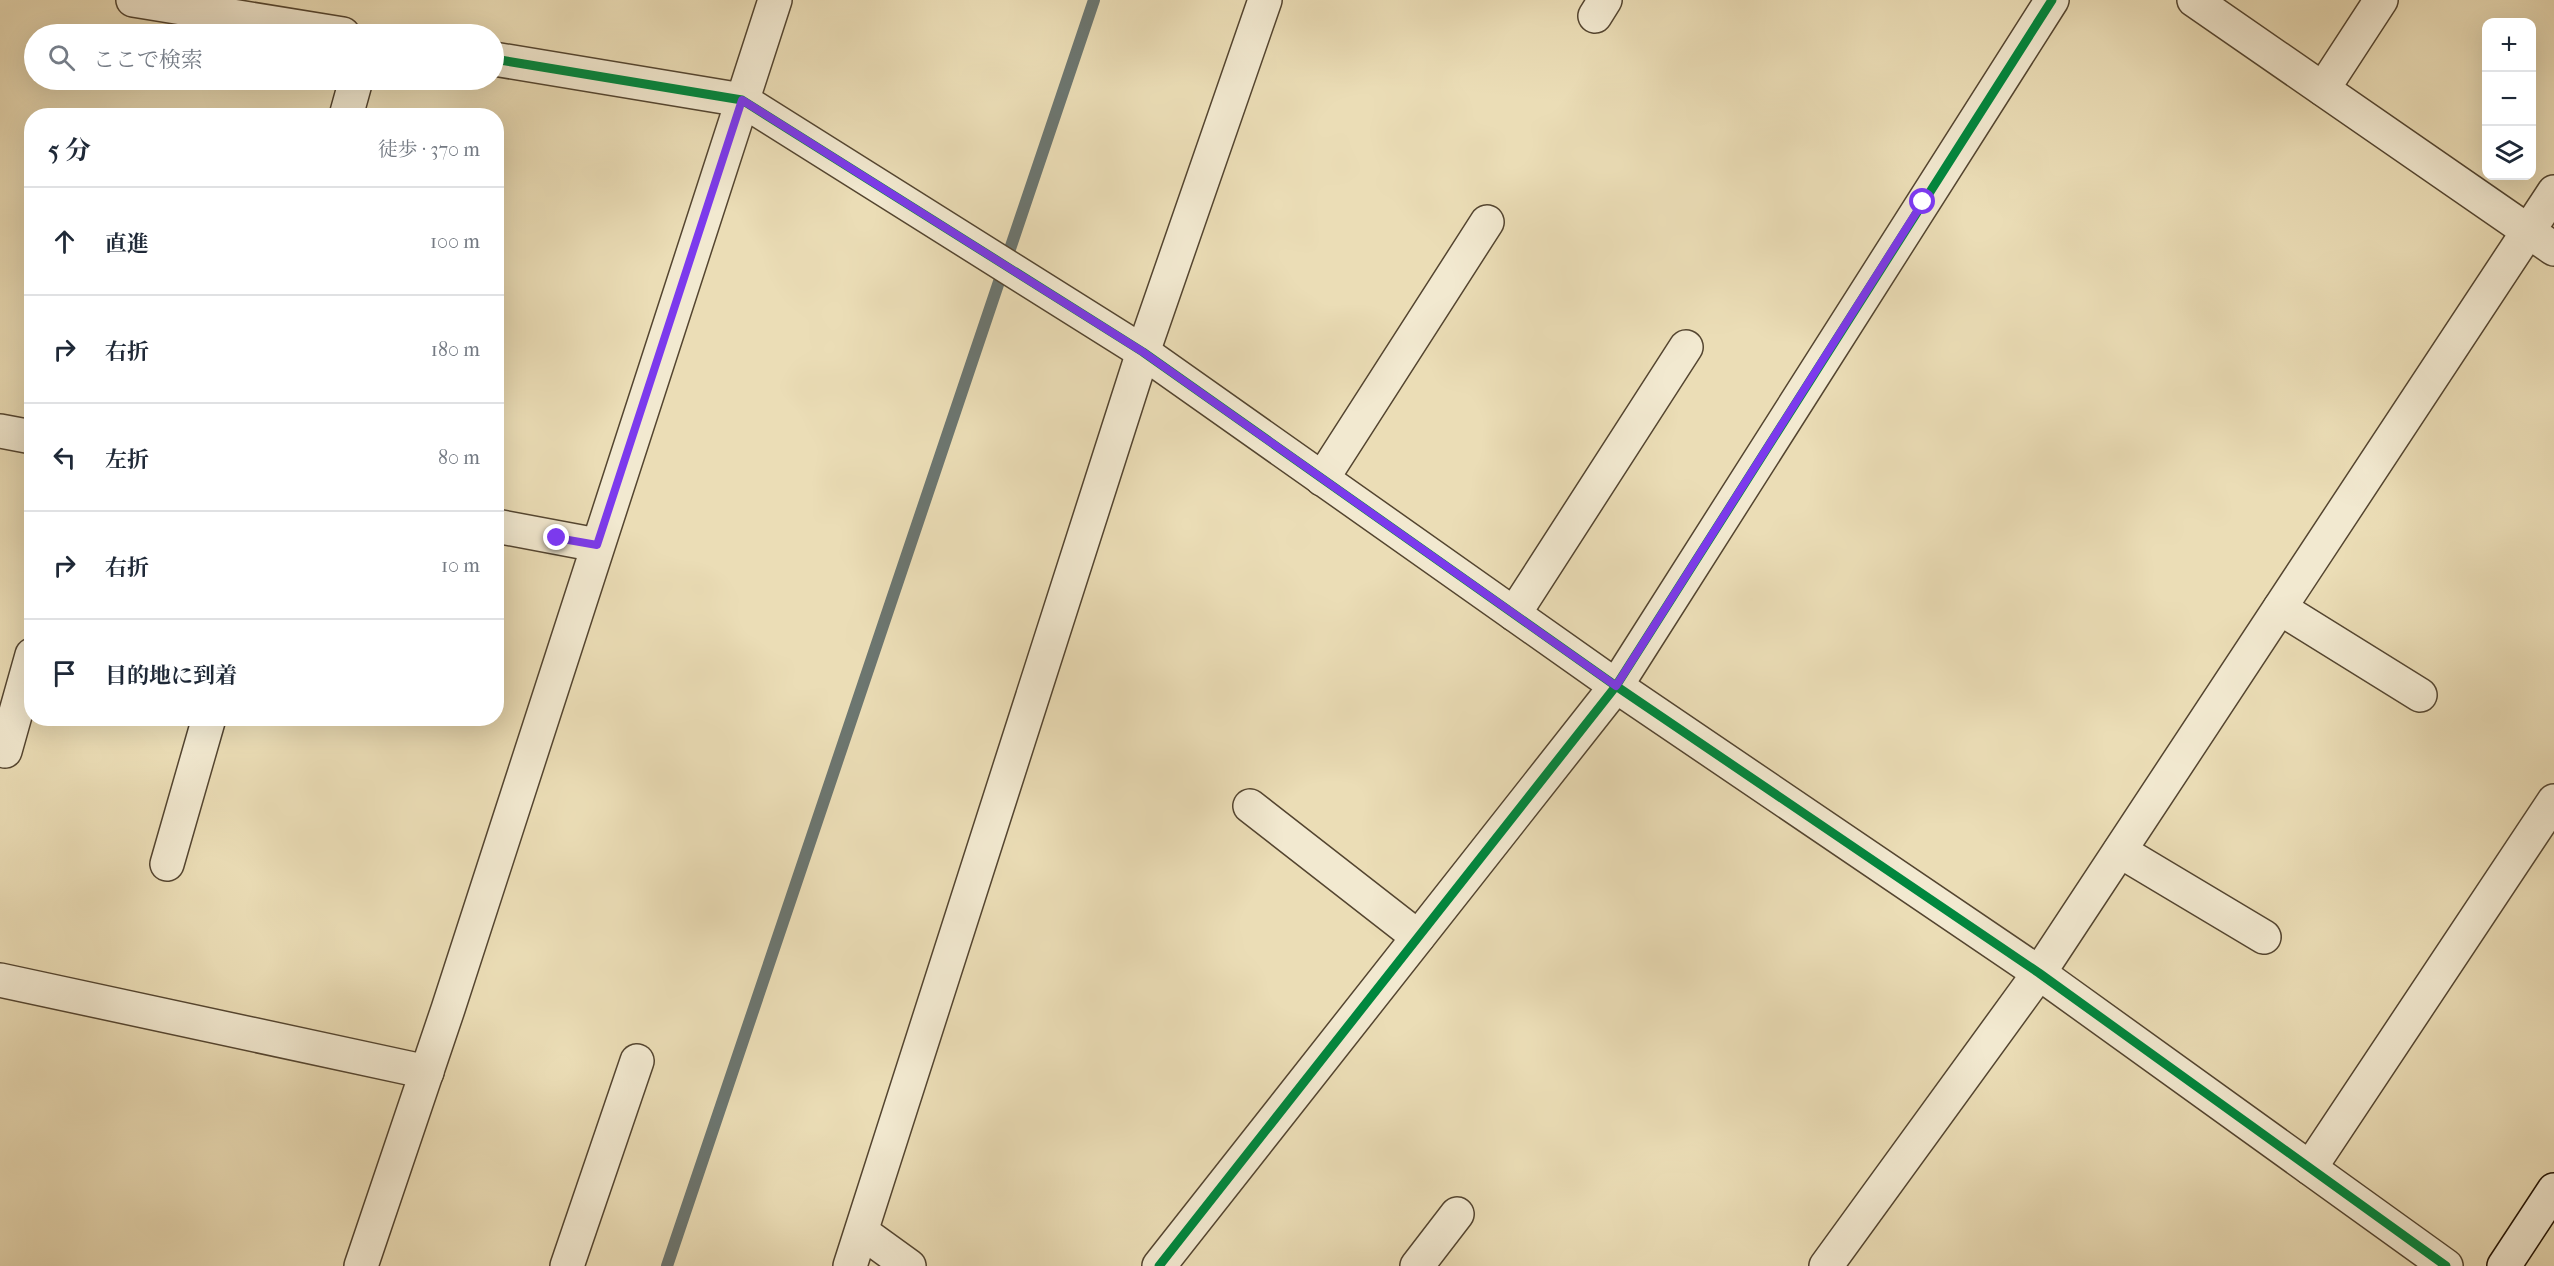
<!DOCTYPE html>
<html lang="ja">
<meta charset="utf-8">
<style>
body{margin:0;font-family:"IM FELL French Canon","Noto Serif JP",serif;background:#f6f6f7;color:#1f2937}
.controls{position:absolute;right:18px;top:18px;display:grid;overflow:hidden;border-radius:12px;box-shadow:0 6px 24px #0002}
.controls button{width:54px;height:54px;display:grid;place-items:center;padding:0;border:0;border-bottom:2px solid #e0e1e3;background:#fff;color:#1f2937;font:30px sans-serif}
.stop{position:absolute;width:18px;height:18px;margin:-14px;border:4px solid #7c3aed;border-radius:50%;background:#fff}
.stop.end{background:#7c3aed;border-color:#fff;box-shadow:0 2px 6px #0008}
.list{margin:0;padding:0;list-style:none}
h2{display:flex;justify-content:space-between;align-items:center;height:78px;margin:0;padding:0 24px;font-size:26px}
h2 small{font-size:20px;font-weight:400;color:#747a83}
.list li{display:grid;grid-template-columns:39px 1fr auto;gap:18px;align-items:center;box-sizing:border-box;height:108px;padding:0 24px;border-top:2px solid #e0e1e3}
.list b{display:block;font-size:22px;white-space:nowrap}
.list em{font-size:20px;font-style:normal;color:#747a83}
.icon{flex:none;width:33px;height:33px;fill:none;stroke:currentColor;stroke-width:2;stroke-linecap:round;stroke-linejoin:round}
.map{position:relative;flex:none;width:2554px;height:1266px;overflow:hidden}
.search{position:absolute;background:#fff;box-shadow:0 6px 24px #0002;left:24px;top:24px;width:480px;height:66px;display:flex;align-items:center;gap:15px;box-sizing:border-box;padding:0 21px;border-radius:33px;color:#747a83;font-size:22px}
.panel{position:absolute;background:#fff;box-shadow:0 6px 24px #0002;left:24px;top:108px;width:480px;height:618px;border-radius:24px}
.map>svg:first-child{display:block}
</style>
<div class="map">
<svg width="2554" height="1266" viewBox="0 0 2554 1266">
<rect width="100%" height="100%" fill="#ebddb6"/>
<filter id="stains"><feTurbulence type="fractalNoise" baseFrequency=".00333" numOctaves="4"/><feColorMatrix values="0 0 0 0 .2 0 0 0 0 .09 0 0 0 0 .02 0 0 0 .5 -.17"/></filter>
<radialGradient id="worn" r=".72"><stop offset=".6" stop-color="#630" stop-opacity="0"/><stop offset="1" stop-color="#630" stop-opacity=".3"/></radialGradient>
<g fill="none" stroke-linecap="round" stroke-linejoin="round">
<polyline stroke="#6c7670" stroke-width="12" points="667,1266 1094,0"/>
<defs>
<g id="street">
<polyline points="133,0 343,34"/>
<polyline points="2194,0 2554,249"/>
<polyline points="1595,16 1605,0"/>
<polyline points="494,59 742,100 1143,352 1616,686 2039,973 2446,1266"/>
<polyline points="2323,89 2381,0"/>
<polyline points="346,116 356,80"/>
<polyline points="0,431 32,437"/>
<polyline points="1322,479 1487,222"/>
<polyline points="496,526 597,545"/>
<polyline points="2280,608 2420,695"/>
<polyline points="1514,614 1686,347"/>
<polyline points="5,751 32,655"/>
<polyline points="1250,806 1418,937"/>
<polyline points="2120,851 2264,937"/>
<polyline points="167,864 209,718"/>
<polyline points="0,980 427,1072"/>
<polyline points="2310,1168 2554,801"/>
<polyline points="862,1232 909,1266"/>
<polyline points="361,1266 448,1009 775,0"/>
<polyline points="567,1266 637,1061"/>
<polyline points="850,1266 1143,352 1265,0"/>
<polyline points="1159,1266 1616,686 2052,0"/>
<polyline points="1417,1266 1457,1214"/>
<polyline points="1826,1266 2039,973 2554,192"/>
</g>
<polyline id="secondary" points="2504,1266 2554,1190"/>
</defs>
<use href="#street" stroke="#544530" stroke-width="36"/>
<use href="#secondary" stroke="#221203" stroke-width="36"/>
<use href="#street" stroke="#f2e9d0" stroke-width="33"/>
<use href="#secondary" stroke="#f2e9d0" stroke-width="33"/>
<defs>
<g id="cycleway">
<polyline points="494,59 742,100 1143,352 1616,686 2039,973 2446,1266"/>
<polyline points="1159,1266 1616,686 2052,0"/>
</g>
</defs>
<use href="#cycleway" stroke="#f2e9d0" stroke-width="13"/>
<use href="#cycleway" stroke="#00873e" stroke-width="9"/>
</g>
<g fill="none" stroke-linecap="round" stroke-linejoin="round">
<polyline stroke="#7c3aed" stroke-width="8" points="557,538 597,545 742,100 1143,352 1616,686 1923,202"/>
</g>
<rect width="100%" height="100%" filter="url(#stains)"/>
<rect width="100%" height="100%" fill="url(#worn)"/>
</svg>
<div class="controls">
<button>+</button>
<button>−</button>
<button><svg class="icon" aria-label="layers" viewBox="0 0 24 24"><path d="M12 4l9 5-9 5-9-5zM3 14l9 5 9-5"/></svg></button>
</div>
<div class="stop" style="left:1923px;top:202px"></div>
<div class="stop end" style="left:557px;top:538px"></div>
<div class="search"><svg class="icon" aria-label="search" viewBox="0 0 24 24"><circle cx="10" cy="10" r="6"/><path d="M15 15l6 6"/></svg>ここで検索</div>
<section class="panel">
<h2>5 分<small>徒歩 · 370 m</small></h2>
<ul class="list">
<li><svg class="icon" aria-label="ahead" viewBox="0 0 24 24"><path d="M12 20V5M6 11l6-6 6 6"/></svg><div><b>直進</b></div><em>100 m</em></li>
<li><svg class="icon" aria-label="right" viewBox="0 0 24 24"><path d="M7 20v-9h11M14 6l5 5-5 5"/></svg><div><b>右折</b></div><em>180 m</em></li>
<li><svg class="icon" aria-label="left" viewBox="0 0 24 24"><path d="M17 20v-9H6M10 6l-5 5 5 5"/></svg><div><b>左折</b></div><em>80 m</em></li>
<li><svg class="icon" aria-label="right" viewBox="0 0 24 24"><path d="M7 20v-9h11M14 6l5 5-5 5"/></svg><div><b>右折</b></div><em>10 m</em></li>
<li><svg class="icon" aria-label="arrive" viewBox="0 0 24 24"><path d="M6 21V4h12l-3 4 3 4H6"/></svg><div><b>目的地に到着</b></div></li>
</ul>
</section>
</div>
